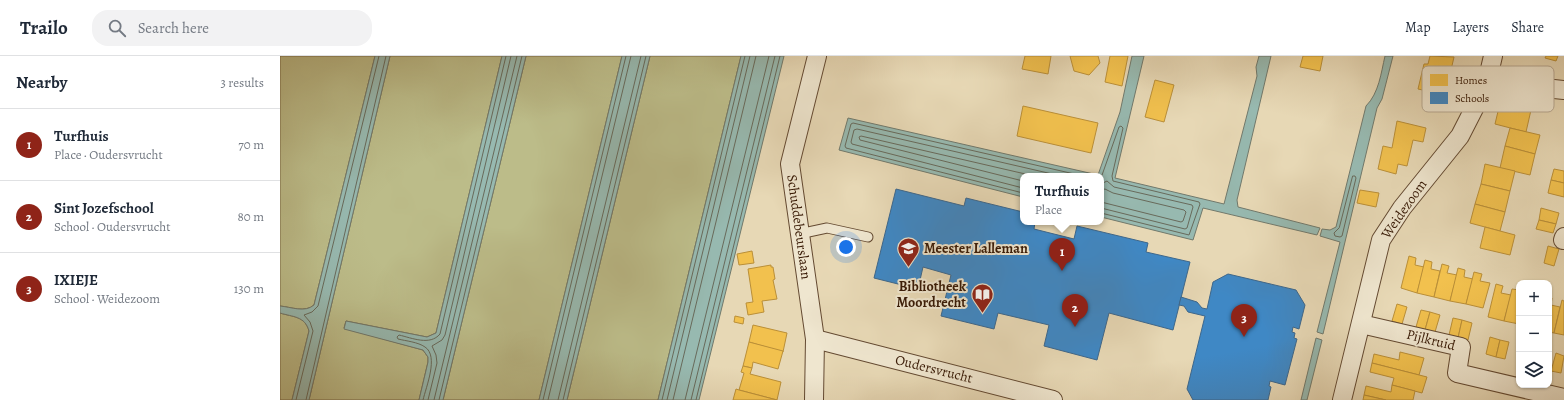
<!DOCTYPE html>
<meta charset="utf-8">
<style>
body{margin:0;font-family:Alegreya,serif;background:#f2f2f3;color:#1f2937}
.controls{position:absolute;right:12px;bottom:12px;display:grid;overflow:hidden;border-radius:8px;box-shadow:0 1px 3px #0004}
.controls button{width:36px;height:36px;display:grid;place-items:center;padding:0;border:0;border-bottom:1px solid #e0e1e3;background:#fff;color:#1f2937;font:20px sans-serif}
.you{position:absolute;left:566px;top:191px;width:14px;height:14px;margin:-10px;border:3px solid #fff;border-radius:50%;background:#1a73e8;box-shadow:0 0 0 6px #1a73e833}
.badge{display:grid;place-items:center;width:26px;height:26px;border-radius:50%;background:#8f2418;color:#fff;font-size:13px;font-weight:700}
.pin{position:absolute;translate:-50% -33px;filter:drop-shadow(0 1px 2px #0008)}
.pin::after{content:'';position:absolute;top:21px;width:14px;height:12px;background:inherit;clip-path:polygon(0 0,100% 0,50% 100%)}
.popup{position:absolute;left:740px;top:117px;width:84px;height:52px;box-sizing:border-box;display:grid;place-content:center;border-radius:8px;background:#fff;filter:drop-shadow(0 1px 3px #0005);font-size:13px;white-space:nowrap;color:#747a83}
.popup b{font-size:15px;color:#1f2937}
.popup::after{content:'';position:absolute;left:50%;top:100%;margin-left:-8px;border:8px solid transparent;border-top-color:#fff}
.list{margin:0;padding:0;list-style:none}
h2{display:flex;justify-content:space-between;align-items:center;height:52px;margin:0;padding:0 16px;font-size:17px}
h2 small{font-size:13px;font-weight:400;color:#747a83}
.list li{display:grid;grid-template-columns:26px 1fr auto;gap:12px;align-items:center;box-sizing:border-box;height:72px;padding:0 16px;border-top:1px solid #e0e1e3}
.list b{display:block;font-size:15px;white-space:nowrap}
.list p{margin:0;font-size:13px;white-space:nowrap;color:#747a83}
.list em{font-size:13px;font-style:normal;color:#747a83}
.icon{flex:none;width:22px;height:22px;fill:none;stroke:currentColor;stroke-width:2;stroke-linecap:round;stroke-linejoin:round}
.map{position:relative;flex:none;width:1284px;height:344px;overflow:hidden}
header{display:flex;align-items:center;gap:24px;box-sizing:border-box;height:56px;padding:0 20px;background:#fff;border-bottom:1px solid #e0e1e3}
header strong{font-size:19px}
nav{display:flex;gap:22px;margin-inline-start:auto;font-size:14px}
.search{width:280px;height:36px;background:#f2f2f3;display:flex;align-items:center;gap:10px;box-sizing:border-box;padding:0 14px;border-radius:16px;color:#747a83;font-size:15px}
main{display:flex}
aside{flex:1;background:#fff}
.map>svg:first-child{display:block}
</style>
<header>
<strong>Trailo</strong>
<div class="search"><svg class="icon" aria-label="search" viewBox="0 0 24 24"><circle cx="10" cy="10" r="6"/><path d="M15 15l6 6"/></svg>Search here</div>
<nav><a>Map</a><a>Layers</a><a>Share</a></nav>
</header>
<main>
<aside>
<h2>Nearby<small>3 results</small></h2>
<ul class="list">
<li><span class="badge">1</span><div><b>Turfhuis</b><p>Place · Oudersvrucht</p></div><em>70 m</em></li>
<li><span class="badge">2</span><div><b>Sint Jozefschool</b><p>School · Oudersvrucht</p></div><em>80 m</em></li>
<li><span class="badge">3</span><div><b>IXIEJE</b><p>School · Weidezoom</p></div><em>130 m</em></li>
</ul>
</aside>
<div class="map">
<svg width="1284" height="344" viewBox="0 0 1284 344">
<rect width="100%" height="100%" fill="#e7d8b5"/>
<filter id="stains"><feTurbulence type="fractalNoise" baseFrequency=".005" numOctaves="4"/><feColorMatrix values="0 0 0 0 .2 0 0 0 0 .09 0 0 0 0 .02 0 0 0 .5 -.17"/></filter>
<radialGradient id="worn" r=".72"><stop offset=".6" stop-color="#630" stop-opacity="0"/><stop offset="1" stop-color="#630" stop-opacity=".3"/></radialGradient>
<g fill="#bcbc89" stroke="#7a6b48">
<path d="M0,0H95L34,249C25,257 11,251 0,250Z"/>
<polygon points="110,0 222,0 156,277 147,281 66,265 64,272 143,294 148,301 148,306 139,344 29,344"/>
<polygon points="246,0 342,0 259,344 163,344"/>
<polygon points="370,0 461,0 378,344 287,344"/>
<path d="M0,257C13,261 25,260 29,275L12,344H0Z"/>
</g>
<g fill="#97b9b0" stroke="#71796c">
<path d="M95,0H110L29,344H12L29,275C25,260 13,261 0,257V250C11,251 25,257 34,249Z"/>
<polygon points="222,0 246,0 163,344 139,344 148,306 148,301 143,294 64,273 66,265 147,281 156,277"/>
<polygon points="342,0 370,0 287,344 259,344"/>
<polygon points="461,0 504,0 419,344 378,344"/>
<polygon points="852,0 864,0 835,122 944,148 977,20 976,11 979,0 991,0 957,144 958,151 1040,172 1037,179 923,152 913,184 821,161 821,120 743,120 743,141 559,94 568,62 818,119 840,56"/>
<path d="M1105,0H1113L1102,43L1097,52L1043,278L1037,276L1060,186L1040,180L1042,173L1050,174L1056,171L1086,50C1099,37 1101,17 1105,0Z"/>
<polygon points="1036,282 1042,284 1027,344 1021,344"/>
</g>
<g fill="#f2c14e" stroke="#ba8f38">
<polygon points="745,0 771,0 768,18 742,13"/>
<polygon points="790,0 818,0 820,7 809,19 794,15"/>
<polygon points="830,0 848,0 842,30 825,26"/>
<polygon points="1023,0 1043,0 1040,15 1020,11"/>
<polygon points="1150,0 1174,1 1171,14 1177,15 1172,38 1165,37 1161,53 1144,50 1147,35 1138,33 1144,8 1148,8"/>
<polygon points="1266,0 1278,0 1276,5 1265,2"/>
<polygon points="875,24 894,29 884,66 865,61"/>
<polygon points="1220,47 1251,54 1246,76 1215,68"/>
<polygon points="743,50 818,67 811,97 737,80"/>
<polygon points="1117,65 1146,72 1143,86 1133,84 1127,110 1118,108 1116,118 1098,113 1103,90 1112,92"/>
<polygon points="1230,72 1260,79 1255,98 1225,90"/>
<polygon points="1225,90 1255,98 1250,119 1220,112"/>
<polygon points="1205,108 1235,115 1230,135 1201,128"/>
<polygon points="1274,113 1284,115 1284,127 1271,124"/>
<polygon points="1271,124 1284,127 1284,141 1268,137"/>
<polygon points="1201,128 1230,135 1225,156 1195,148"/>
<polygon points="1080,134 1099,137 1096,151 1077,147"/>
<polygon points="1195,148 1225,156 1220,175 1190,167"/>
<polygon points="1261,152 1279,157 1276,168 1259,164"/>
<polygon points="1259,164 1276,168 1273,177 1256,173"/>
<polygon points="1205,171 1235,179 1230,199 1200,192"/>
<polygon points="1268,190 1279,193 1274,210 1264,207"/>
<polygon points="472,195 474,207 459,209 457,198"/>
<polygon points="1129,200 1136,202 1135,209 1144,211 1137,237 1121,232"/>
<polygon points="1145,204 1152,206 1151,213 1160,215 1154,241 1137,237"/>
<polygon points="1162,208 1169,210 1167,217 1177,219 1170,245 1154,241"/>
<polygon points="491,209 491,211 493,211 495,223 493,224 497,243 482,245 484,256 468,259 466,247 473,246 468,213"/>
<polygon points="1178,212 1185,214 1184,221 1193,223 1186,248 1170,245"/>
<polygon points="1194,216 1202,218 1200,225 1210,227 1203,252 1186,248"/>
<polygon points="1216,228 1223,230 1221,237 1231,239 1224,265 1208,261"/>
<polygon points="1232,233 1239,234 1239,268 1224,265"/>
<polygon points="1269,241 1272,242 1271,249 1280,251 1274,277 1269,276"/>
<polygon points="1282,244 1284,245 1284,279 1274,277"/>
<polygon points="1117,248 1127,251 1122,268 1112,265"/>
<polygon points="1141,254 1150,256 1145,274 1136,271"/>
<polygon points="1150,256 1160,259 1155,276 1145,274"/>
<polygon points="455,260 464,262 463,268 454,266"/>
<polygon points="1173,262 1182,264 1178,282 1169,279"/>
<polygon points="1182,264 1192,267 1188,284 1178,282"/>
<polygon points="473,269 507,277 503,296 469,286"/>
<polygon points="1210,281 1220,284 1216,301 1206,298"/>
<polygon points="1220,284 1229,286 1225,303 1216,301"/>
<polygon points="469,286 503,295 498,313 473,306 472,312 463,310"/>
<polygon points="1120,296 1144,302 1139,319 1092,307 1094,298 1119,304"/>
<polygon points="1276,297 1284,300 1281,317 1271,315"/>
<polygon points="1092,307 1147,321 1142,337 1112,329 1114,322 1090,316"/>
<polygon points="463,310 472,312 470,318 501,326 497,344 459,334 464,317 461,316"/>
<polygon points="1112,329 1135,335 1133,344 1106,344 1084,339 1086,330 1111,336"/>
<polygon points="456,333 459,334 497,344 453,344"/>
<polygon points="1084,339 1106,344 1083,344"/>
</g>
<g fill="#3f88c5" stroke="#3d678c">
<polygon points="616,133 684,150 686,142 743,156 743,166 755,166 754,173 794,183 797,170 868,187 866,196 910,206 893,274 829,257 817,304 764,290 769,269 718,257 714,273 661,260 671,219 643,211 638,233 594,222"/>
<polygon points="948,218 1016,234 1025,249 1019,273 1013,271 1012,276 1015,277 1014,282 1017,283 1005,329 990,325 989,330 991,331 988,344 913,344 907,333 925,260 908,256 904,250 899,249 901,241 917,246 922,252 927,253 933,226"/>
</g>
<g fill="none" stroke-linecap="round" stroke-linejoin="round">
<g stroke="#686a5b" stroke-width="1">
<polygon points="1073,120 1075,120 1076,122 1062,180 1060,181 1055,180 1054,177 1059,172"/>
<polyline points="821,122 839,71 841,70 843,72 832,120 833,125 919,146 920,148 909,179 821,157"/>
<polyline points="743,125 580,84 579,81 581,80 754,120"/>
<polyline points="821,128 827,125 834,131 912,149 913,151 907,172 905,173 821,152"/>
<polyline points="743,132 572,88 571,86 574,74 577,73 781,120"/>
<polyline points="821,134 825,133 833,137 904,154 906,156 903,165 901,166 821,146"/>
<polyline points="743,137 566,92 565,90 571,68 573,67 803,120"/>
<polyline points="16,344 33,275 30,266 24,259 32,256 38,250 99,0"/>
<polyline points="26,344 106,0"/>
<path d="M143,344C146,331 159,300 145,291C138,286 126,285 118,283L117,281L119,279C132,282 150,290 160,278L226,0"/>
<polyline points="148,344 157,307 156,299 152,290 162,284 165,279 231,0"/>
<polyline points="154,344 237,0"/>
<polyline points="159,344 242,0"/>
<polyline points="263,344 346,0"/>
<polyline points="268,344 351,0"/>
<polyline points="278,344 361,0"/>
<polyline points="283,344 366,0"/>
<polyline points="382,344 465,0"/>
<polyline points="387,344 470,0"/>
<polyline points="393,344 476,0"/>
<polyline points="405,344 489,0"/>
<polyline points="411,344 495,0"/>
<polyline points="416,344 500,0"/>
</g>
<defs>
<polyline id="service" points="519,178 547,172 588,181"/>
<g id="minor">
<polyline points="1207,26 1284,34"/>
<polyline points="1283,184 1284,181"/>
<polyline points="1081,268 1181,291 1177,317 1284,342"/>
<polyline points="535,283 773,344"/>
<polyline points="534,344 535,283 510,108 537,0"/>
<polyline points="1062,344 1101,184 1122,152 1180,80 1202,37 1207,26 1213,0"/>
</g>
</defs>
<use href="#service" stroke="#644a32" stroke-width="11"/>
<use href="#minor" stroke="#644a32" stroke-width="20"/>
<use href="#service" stroke="#efe6cf" stroke-width="9"/>
<use href="#minor" stroke="#efe6cf" stroke-width="18"/>
</g>
<defs>
<symbol id="school-pin" viewBox="-11 -11 22 30"><path d="M0 17L-7.5 6A9.5 9.5 0 1 1 7.5 6Z" fill="#8f2418" stroke="#efe6cf"/><path d="M0-5L7-2L0 1L-7-2ZM-4 1L0 2.5L4 1V4Q0 6-4 4Z" fill="#fff"/></symbol>
<symbol id="library-pin" viewBox="-11 -11 22 30"><path d="M0 17L-7.5 6A9.5 9.5 0 1 1 7.5 6Z" fill="#8f2418" stroke="#efe6cf"/><path d="M-6-4Q-3-5.5-.7-3.5V5Q-3 3-6 4ZM6-4Q3-5.5 .7-3.5V5Q3 3 6 4Z" fill="#fff"/></symbol>
</defs>
<g fill-rule="evenodd">
<use href="#school-pin" x="616" y="180" width="25" height="34"/>
<use href="#library-pin" x="690" y="226" width="25" height="34"/>
</g>
<g text-anchor="middle" dominant-baseline="central" stroke-width="4" stroke-linejoin="round" paint-order="stroke">
<g font-size="14" fill="#381a06" stroke="#efe6cf">
<text transform="translate(1124 153) rotate(-55)">Weidezoom</text>
<text transform="translate(519 171) rotate(82)">Schuddebeurslaan</text>
<text transform="translate(1151 284) rotate(14)">Pijlkruid</text>
<text transform="translate(654 313) rotate(14)">Oudersvrucht</text>
</g>
<g font-size="14" font-weight="bold" fill="#381a06" stroke="#efe6cf" text-anchor="start">
<text x="644" y="192">Meester Lalleman</text>
<text x="686" y="230" text-anchor="end">Bibliotheek<tspan x="686" dy="16">Moordrecht</tspan></text>
</g>
</g>
<rect x="1142" y="10" width="132" height="46" rx="6" fill="#efe6cf" stroke="#b8a993" stroke-width="1"/>
<rect x="1150" y="18" width="18" height="12" fill="#f2c14e"/>
<rect x="1150" y="36" width="18" height="12" fill="#3f88c5"/>
<g font-size="11" fill="#381a06">
<text x="1175" y="28">Homes</text>
<text x="1175" y="46">Schools</text>
</g>
<rect width="100%" height="100%" filter="url(#stains)"/>
<rect width="100%" height="100%" fill="url(#worn)"/>
</svg>
<div class="controls">
<button>+</button>
<button>−</button>
<button><svg class="icon" aria-label="layers" viewBox="0 0 24 24"><path d="M12 4l9 5-9 5-9-5zM3 14l9 5 9-5"/></svg></button>
</div>
<div class="you"></div>
<div class="pin badge" style="left:782px;top:215px">1</div>
<div class="popup"><b>Turfhuis</b>Place</div>
<div class="pin badge" style="left:795px;top:271px">2</div>
<div class="pin badge" style="left:964px;top:281px">3</div>
</div>
</main>
